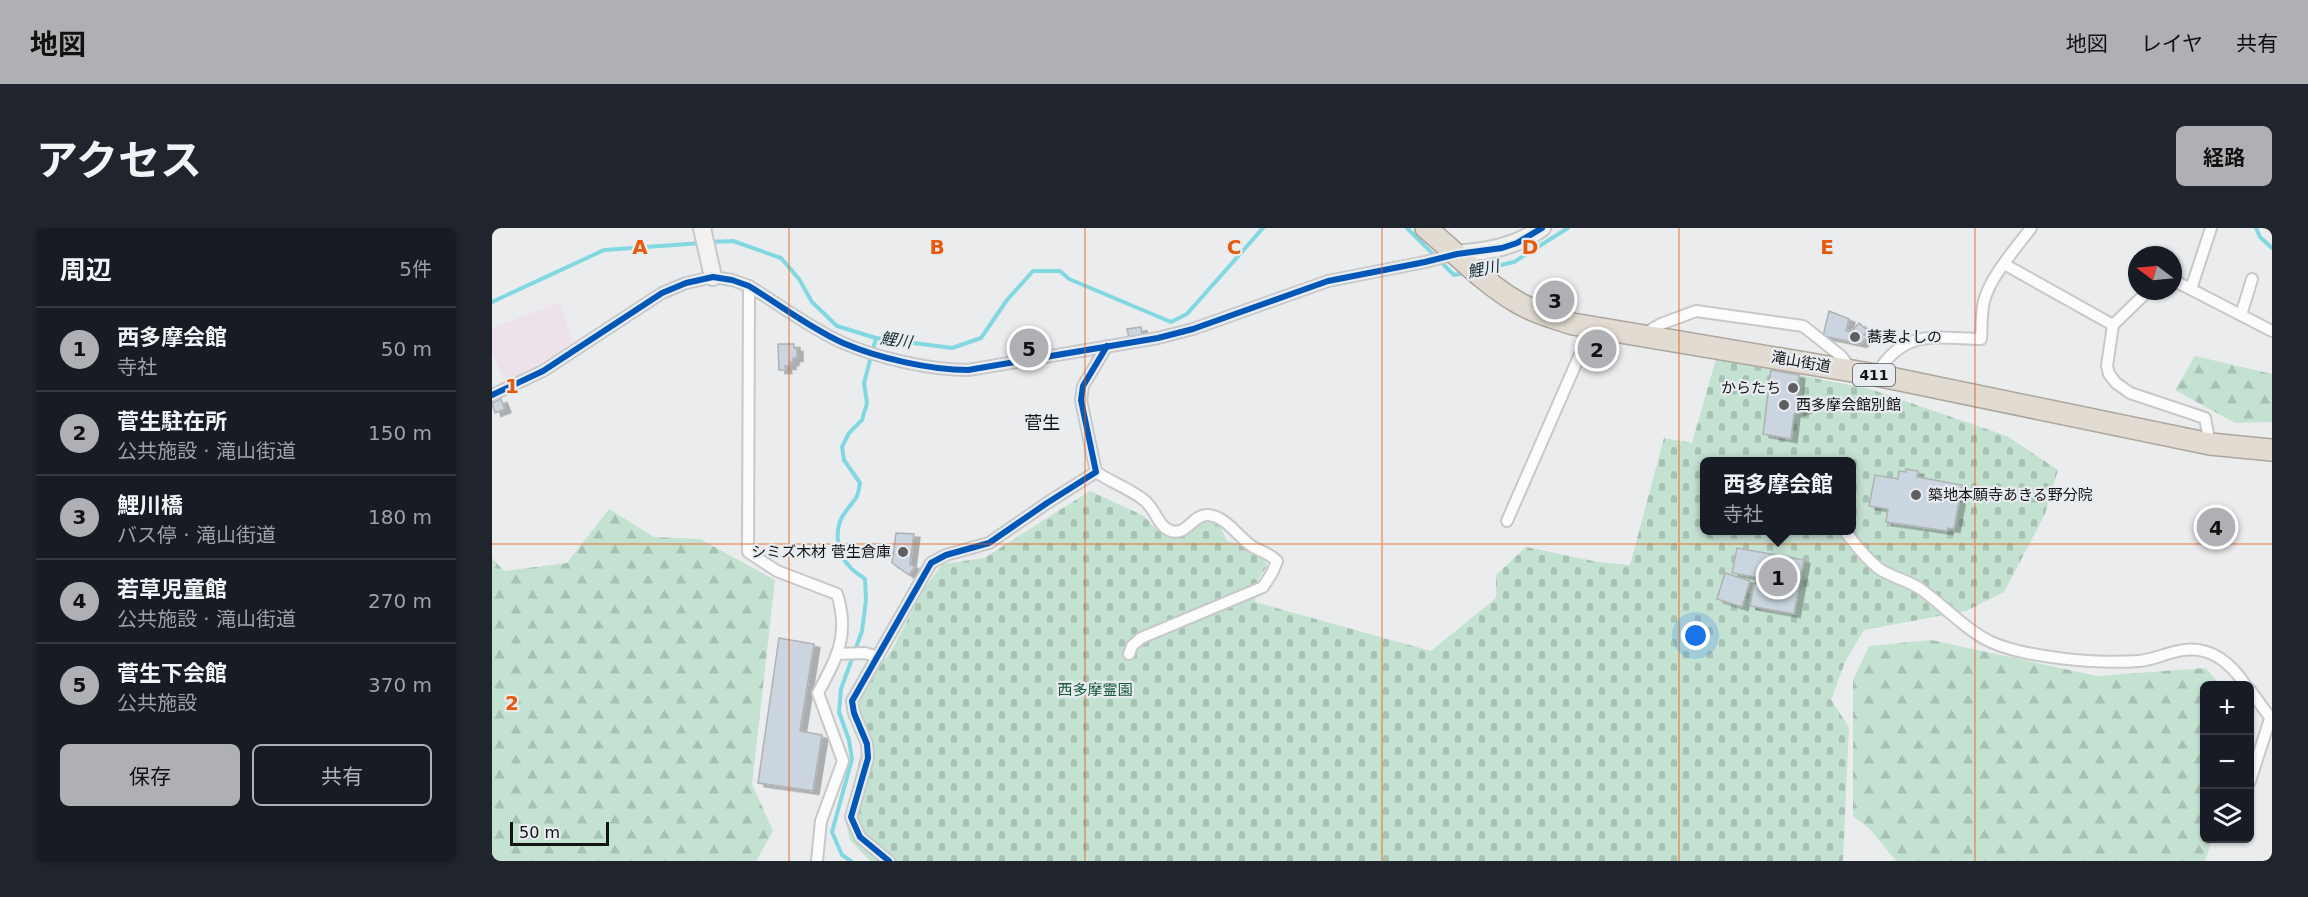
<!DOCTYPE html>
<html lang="ja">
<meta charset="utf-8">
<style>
body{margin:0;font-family:"DejaVu Sans","Noto Sans JP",sans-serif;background:#20242c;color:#f1f3f6}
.controls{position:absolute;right:18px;bottom:18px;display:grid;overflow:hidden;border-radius:9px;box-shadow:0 2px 4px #0004}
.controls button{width:54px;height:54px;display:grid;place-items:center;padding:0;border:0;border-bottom:2px solid #363941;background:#171b24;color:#f1f3f6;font:30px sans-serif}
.compass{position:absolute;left:1636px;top:18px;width:54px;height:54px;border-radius:50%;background:#171b24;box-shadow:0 2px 4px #0004;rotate:286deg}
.scale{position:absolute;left:18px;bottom:15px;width:99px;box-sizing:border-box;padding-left:6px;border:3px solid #121315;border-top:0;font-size:16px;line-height:21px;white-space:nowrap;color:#121315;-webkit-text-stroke:4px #e8ecf0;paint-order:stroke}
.you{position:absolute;left:1204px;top:408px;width:21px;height:21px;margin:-15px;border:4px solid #fff;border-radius:50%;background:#1a73e8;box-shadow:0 0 0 9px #1a73e833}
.badge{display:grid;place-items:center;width:39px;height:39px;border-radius:50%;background:#afb0b3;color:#111;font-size:20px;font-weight:700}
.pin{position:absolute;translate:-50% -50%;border:3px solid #fff;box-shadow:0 2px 6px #0006}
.popup{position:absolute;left:1208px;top:229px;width:156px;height:78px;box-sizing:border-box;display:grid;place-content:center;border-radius:9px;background:#171b24;filter:drop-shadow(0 2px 4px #0005);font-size:20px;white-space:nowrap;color:#9ea1a6}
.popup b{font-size:22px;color:#f1f3f6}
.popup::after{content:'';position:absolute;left:50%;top:100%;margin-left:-12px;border:12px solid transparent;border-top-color:#171b24}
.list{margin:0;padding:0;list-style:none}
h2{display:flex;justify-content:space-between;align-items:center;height:78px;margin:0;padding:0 24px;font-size:26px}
h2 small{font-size:20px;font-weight:400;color:#9ea1a6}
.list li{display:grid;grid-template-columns:39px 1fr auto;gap:18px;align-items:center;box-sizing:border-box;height:84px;padding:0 24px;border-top:2px solid #363941}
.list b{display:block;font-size:22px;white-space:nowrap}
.list p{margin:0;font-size:20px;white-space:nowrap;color:#9ea1a6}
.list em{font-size:20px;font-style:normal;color:#9ea1a6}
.actions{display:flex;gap:12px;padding:18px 24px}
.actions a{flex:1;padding:14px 0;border:2px solid #afb0b3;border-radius:9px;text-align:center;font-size:21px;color:#afb0b3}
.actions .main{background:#afb0b3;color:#111}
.icon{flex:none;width:33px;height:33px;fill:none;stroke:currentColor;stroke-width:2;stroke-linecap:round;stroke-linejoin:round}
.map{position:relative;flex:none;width:1780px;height:633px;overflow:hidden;border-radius:9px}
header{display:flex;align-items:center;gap:36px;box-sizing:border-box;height:84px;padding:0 30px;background:#afb0b3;color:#111}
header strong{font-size:28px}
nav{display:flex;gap:33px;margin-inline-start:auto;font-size:21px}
.intro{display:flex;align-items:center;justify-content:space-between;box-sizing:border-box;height:144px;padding:0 36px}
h1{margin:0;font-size:42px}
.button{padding:15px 27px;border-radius:9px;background:#afb0b3;color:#111;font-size:21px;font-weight:700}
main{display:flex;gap:36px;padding:0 36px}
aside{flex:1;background:#171b24;border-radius:9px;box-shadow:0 2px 4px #0004}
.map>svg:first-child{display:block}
</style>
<header>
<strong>地図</strong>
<nav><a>地図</a><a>レイヤ</a><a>共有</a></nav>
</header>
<div class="intro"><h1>アクセス</h1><a class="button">経路</a></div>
<main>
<aside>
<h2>周辺<small>5件</small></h2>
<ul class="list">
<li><span class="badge">1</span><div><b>西多摩会館</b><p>寺社</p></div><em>50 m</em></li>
<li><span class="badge">2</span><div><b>菅生駐在所</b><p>公共施設 · 滝山街道</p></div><em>150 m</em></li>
<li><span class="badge">3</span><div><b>鯉川橋</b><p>バス停 · 滝山街道</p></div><em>180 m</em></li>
<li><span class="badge">4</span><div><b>若草児童館</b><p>公共施設 · 滝山街道</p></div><em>270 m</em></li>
<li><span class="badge">5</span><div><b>菅生下会館</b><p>公共施設</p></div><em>370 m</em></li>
</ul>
<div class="actions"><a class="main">保存</a><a>共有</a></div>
</aside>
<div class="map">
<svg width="1780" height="633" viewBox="0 0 1780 633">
<defs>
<pattern id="forest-firs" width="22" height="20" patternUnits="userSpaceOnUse" patternTransform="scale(1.5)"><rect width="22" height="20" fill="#c4e2d2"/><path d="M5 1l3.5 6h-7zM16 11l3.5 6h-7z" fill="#a7c1b3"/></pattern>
<pattern id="cemetery-stones" width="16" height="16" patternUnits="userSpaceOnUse" patternTransform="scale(1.5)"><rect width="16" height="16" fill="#c4e2d2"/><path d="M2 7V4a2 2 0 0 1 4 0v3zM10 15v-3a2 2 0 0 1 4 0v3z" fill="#a7c1b3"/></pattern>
<filter id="shadow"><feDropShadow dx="6" dy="3.5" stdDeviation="0" flood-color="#0004"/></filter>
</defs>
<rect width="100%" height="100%" fill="#eaecee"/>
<polygon fill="#eee2ea" points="68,74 81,114 51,137 14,155 0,125 0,100"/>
<g fill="url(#forest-firs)">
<polygon points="1703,128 1780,146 1780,194 1743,195 1683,162"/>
<polygon points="117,281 162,309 208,311 283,352 260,556 281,603 264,633 0,633 0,330 12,343 75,335"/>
<polygon points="1439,412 1605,448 1714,440 1728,457 1712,458 1712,610 1720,611 1713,633 1404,633 1377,600 1361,588 1361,452 1377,418"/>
</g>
<path fill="url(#cemetery-stones)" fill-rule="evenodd" d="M1224,131L1378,161L1515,208L1566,242L1553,286L1512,364L1474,383L1372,402L1353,434L1339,472L1357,499L1351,633H378L358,612L353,589L373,510L361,482L365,470L400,422L431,362L451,336L492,330L598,263L652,288L666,303L691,306L707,293L727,296L735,313L752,317L771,326L775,338L766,352L763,374L939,423L1004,370V347L1034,319L1106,334L1138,337L1172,210L1200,215ZM1212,234H1360V302H1212Z"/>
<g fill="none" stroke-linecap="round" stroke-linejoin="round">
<g stroke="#82d8e1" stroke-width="4">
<polyline points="915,0 962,47 973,45"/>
<polyline points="1764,0 1768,9 1780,20"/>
<polyline points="217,14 241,13 289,30 307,51 320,74 345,98 384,110 460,120 489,110 515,72 541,43 568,43 577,51 679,94 695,86 771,0"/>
<polyline points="992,41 1022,34 1076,0"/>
<polyline points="0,74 112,22 210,15"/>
<path d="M359,633L350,627L340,604L360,531L357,512L347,484L349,461L370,403L374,372L373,351C368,347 362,344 358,339C344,325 341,299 354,283C364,269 365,273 368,255L352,232L350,219L357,205L370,192L375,175L372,155L384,110"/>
</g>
</g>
<g fill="#cad5df" stroke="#b0b1b3" stroke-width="1.5" filter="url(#shadow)">
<polygon points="1337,83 1357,91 1354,103 1359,104 1367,95 1376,103 1372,107 1375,109 1369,116 1331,108"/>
<polygon points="649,99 650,108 637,110 635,101"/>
<polygon points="546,113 548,122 528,126 526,117"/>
<polygon points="286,116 302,116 302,120 305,120 305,130 301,130 301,134 298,134 298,138 293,138 294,142 287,142"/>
<polygon points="1279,142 1307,147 1304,173 1314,181 1302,186 1299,211 1271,206"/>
<polygon points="9,171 13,181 3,185 0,175"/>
<polygon points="1414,241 1426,243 1425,249 1470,257 1462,301 1456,300 1455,303 1394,294 1396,281 1377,278 1383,247 1406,251 1407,243 1414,244"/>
<polygon points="404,305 422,306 418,336 423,339 417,347 400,335"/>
<polygon points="1245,320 1312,332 1302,386 1258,378 1262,355 1286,360 1287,353 1240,345"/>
<polygon points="1233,345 1258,353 1250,379 1225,371"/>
<polygon points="287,410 322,416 308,503 330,507 321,563 266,555"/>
</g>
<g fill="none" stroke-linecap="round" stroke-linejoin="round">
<defs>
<g id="street">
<polyline points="1512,36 1621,97"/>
<polyline points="1681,52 1780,103"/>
<path d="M257,58L256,324L285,343L345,366C358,407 345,429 326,465L351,533L329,593L325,633"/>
<polyline points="1699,61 1719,0"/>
<polyline points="1656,63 1621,97 1615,138 1617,146 1624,155 1638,165 1713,190 1718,216"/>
<polyline points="1749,87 1760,51"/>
<polyline points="1153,105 1169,96 1204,83 1311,98 1349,128 1360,142"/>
<path d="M1384,147C1412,100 1442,110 1489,111C1490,99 1489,85 1492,73C1498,49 1524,20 1539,0"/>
<path d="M0,167L51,143L170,65L194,55L221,49L240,52L257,58C288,77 318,100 351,115C386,130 438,142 476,142L666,110L701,101L836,53L933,34L964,26"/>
<path d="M604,244C619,254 638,261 652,272C664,281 665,298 679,303C695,308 701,286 716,287C734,288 747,310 761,319C770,324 777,325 785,333L780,345L771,359L649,410L640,418L637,426"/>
<polyline points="1015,293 1100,99"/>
<path d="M1352,302C1363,316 1375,332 1389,342C1402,350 1418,353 1430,362C1452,378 1474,402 1499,414C1535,430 1607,436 1647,433C1659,432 1670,427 1682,424C1715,415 1737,432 1754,458"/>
<polyline points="345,426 373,425 386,429"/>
<polyline points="1758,462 1780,492"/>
<polyline points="1758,553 1778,491"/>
<polyline points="397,633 368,609 359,589 376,530 375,516 362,485 360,473 439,335 454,327 497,315 555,275 604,244 589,172 591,158 615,118"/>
</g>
<g id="secondary">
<polyline points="210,0 221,49"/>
<path d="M965,26C997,23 1023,19 1050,0"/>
</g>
<path id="highway" d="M934,0C963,24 992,55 1025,74C1042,84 1062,90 1081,96L1384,147L1718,216L1780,222"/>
</defs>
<use href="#street" stroke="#c7c8ca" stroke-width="14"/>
<use href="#secondary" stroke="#c7c8ca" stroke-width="20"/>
<use href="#highway" stroke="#aca79c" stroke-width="24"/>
<use href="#street" stroke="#fcfcfc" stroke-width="10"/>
<use href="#secondary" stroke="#f3f2f0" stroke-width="16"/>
<use href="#highway" stroke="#e1dbd1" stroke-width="21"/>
<defs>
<g id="cycleway">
<path d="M0,167L51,143L170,65L194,55L221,49L240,52L257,58C288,77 318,100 351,115C386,130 438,142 476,142L666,110L701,101L836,53L933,34L965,26L1010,20L1025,15L1050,0"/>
<polyline points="397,633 368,609 359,589 376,530 375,516 362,485 360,473 439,335 454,327 497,315 555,275 604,244 589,172 591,158 615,118"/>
</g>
</defs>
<use href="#cycleway" stroke="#e8ecf0" stroke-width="10"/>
<use href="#cycleway" stroke="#0057b8" stroke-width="6"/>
</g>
<path fill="none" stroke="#e8590c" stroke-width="1.5" stroke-opacity="0.55" d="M297,0V633M593,0V633M890,0V633M1187,0V633M1483,0V633M0,316H1780"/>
<g fill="#5e5f61" stroke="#e8ecf0" stroke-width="2">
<circle cx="1363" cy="109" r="6"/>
<circle cx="1301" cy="160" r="6"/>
<circle cx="1292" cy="177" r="6"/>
<circle cx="1424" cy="267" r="6"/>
<circle cx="411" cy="324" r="6"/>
</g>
<g text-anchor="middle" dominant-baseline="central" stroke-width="4.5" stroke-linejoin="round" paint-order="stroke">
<rect fill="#e8ecf0" stroke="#525457" stroke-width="1.5" x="1361" y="136" width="42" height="22" rx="4.5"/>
<g font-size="14" font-weight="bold" fill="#121315">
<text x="1382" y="147">411</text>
</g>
<g font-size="15" fill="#121315" stroke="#e8ecf0" text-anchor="start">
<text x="1375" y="109">蕎麦よしの</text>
<text x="1289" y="160" text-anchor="end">からたち</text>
<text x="1304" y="177">西多摩会館別館</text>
<text x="1436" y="267">築地本願寺あきる野分院</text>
<text x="399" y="324" text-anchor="end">シミズ木材 菅生倉庫</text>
</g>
<g font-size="15" fill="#121315" stroke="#e8ecf0">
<text transform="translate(1309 134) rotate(10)">滝山街道</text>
</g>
<g font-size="15" fill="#15583a" stroke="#e8ecf0">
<text x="603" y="462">西多摩霊園</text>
</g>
<g font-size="16" font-style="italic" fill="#182d2f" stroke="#e8ecf0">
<text transform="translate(991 41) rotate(-12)">鯉川</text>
<text transform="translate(404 112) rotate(8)">鯉川</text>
</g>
<g font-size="18" fill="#121315" stroke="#e8ecf0">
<text x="550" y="194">菅生</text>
</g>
</g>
<g font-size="20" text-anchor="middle" font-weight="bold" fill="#e8590c" stroke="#e8ecf0" stroke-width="4.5" stroke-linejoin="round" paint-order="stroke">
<text x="148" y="26">A</text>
<text x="445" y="26">B</text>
<text x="742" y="26">C</text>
<text x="1038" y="26">D</text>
<text x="1335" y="26">E</text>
<text x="20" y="165">1</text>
<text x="20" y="482">2</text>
</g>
</svg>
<div class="controls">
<button>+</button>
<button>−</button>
<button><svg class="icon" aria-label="layers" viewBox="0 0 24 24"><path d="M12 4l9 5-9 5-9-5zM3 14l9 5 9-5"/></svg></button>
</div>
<svg class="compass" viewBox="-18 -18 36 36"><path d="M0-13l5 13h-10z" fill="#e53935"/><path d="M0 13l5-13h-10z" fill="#9ea1a6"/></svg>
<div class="scale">50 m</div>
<div class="you"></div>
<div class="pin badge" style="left:1286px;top:349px">1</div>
<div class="popup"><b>西多摩会館</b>寺社</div>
<div class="pin badge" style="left:1105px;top:121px">2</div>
<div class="pin badge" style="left:1063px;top:72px">3</div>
<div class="pin badge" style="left:1724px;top:299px">4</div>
<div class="pin badge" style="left:537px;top:120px">5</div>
</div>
</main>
